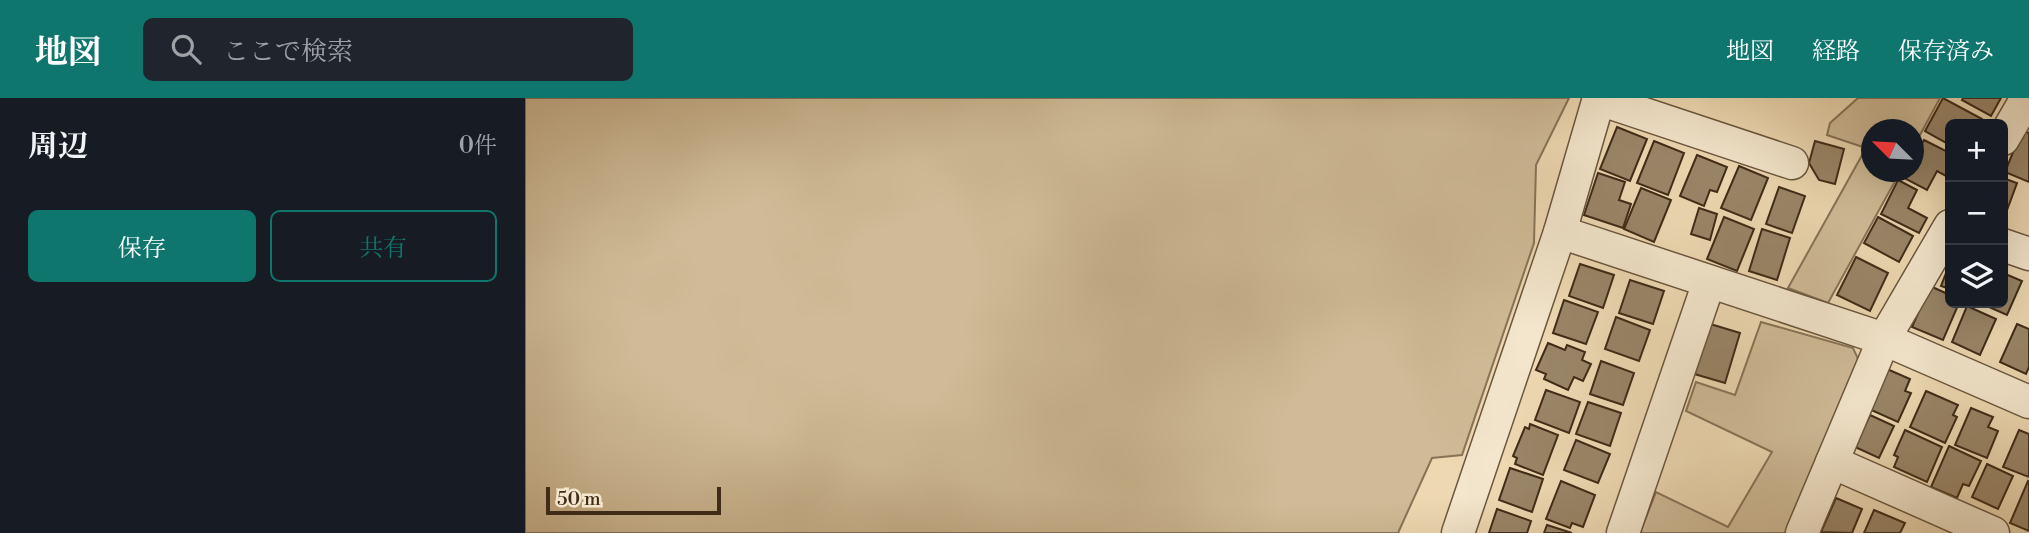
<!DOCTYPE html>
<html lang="ja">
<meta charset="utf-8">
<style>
body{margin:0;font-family:"Libre Bodoni","Noto Serif JP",serif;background:#20242c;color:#f1f3f6}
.controls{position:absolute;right:21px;top:21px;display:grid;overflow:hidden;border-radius:10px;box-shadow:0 7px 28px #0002}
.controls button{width:63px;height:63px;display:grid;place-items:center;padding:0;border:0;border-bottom:2px solid #363941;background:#171b24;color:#f1f3f6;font:35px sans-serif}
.compass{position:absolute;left:1336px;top:21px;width:63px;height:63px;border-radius:50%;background:#171b24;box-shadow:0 7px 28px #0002;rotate:294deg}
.scale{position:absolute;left:21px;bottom:18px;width:175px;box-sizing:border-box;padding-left:7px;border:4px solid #3f2b18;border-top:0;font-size:19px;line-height:24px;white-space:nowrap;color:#3f2b18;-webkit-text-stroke:5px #f3e6cc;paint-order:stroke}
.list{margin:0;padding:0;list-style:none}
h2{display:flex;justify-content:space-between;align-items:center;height:91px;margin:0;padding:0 28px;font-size:30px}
h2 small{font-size:23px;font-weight:400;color:#9ea1a6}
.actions{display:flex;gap:14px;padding:21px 28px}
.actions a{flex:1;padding:16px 0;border:2px solid #0f766e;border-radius:10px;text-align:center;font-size:24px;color:#0f766e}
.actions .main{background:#0f766e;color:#fff}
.icon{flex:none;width:38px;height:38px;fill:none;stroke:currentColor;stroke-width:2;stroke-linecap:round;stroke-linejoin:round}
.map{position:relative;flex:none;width:1504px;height:435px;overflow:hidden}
header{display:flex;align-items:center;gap:42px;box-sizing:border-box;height:98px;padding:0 35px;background:#0f766e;color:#fff}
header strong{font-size:33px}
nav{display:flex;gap:38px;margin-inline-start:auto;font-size:24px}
.search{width:490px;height:63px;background:#20242c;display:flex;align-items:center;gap:18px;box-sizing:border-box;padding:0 24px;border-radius:10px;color:#9ea1a6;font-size:26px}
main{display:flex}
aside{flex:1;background:#171b24}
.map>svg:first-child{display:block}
</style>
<header>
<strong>地図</strong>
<div class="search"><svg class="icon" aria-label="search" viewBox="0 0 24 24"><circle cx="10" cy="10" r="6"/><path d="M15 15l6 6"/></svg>ここで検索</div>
<nav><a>地図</a><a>経路</a><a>保存済み</a></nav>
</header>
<main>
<aside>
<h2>周辺<small>0件</small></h2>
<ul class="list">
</ul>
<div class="actions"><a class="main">保存</a><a>共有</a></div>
</aside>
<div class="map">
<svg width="1504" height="435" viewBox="0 0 1504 435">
<rect width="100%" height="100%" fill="#edd8b1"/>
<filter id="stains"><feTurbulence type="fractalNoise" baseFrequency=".00286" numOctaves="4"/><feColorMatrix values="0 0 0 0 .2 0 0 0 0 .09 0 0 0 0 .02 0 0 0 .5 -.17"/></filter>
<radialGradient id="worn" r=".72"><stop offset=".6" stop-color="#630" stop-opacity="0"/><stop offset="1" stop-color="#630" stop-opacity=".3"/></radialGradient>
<g fill="#cfbb97" stroke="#877358" stroke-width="2">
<polygon points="0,0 1044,0 1011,67 1009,145 937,357 907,360 873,435 0,435"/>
<polygon points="1333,0 1415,0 1389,48 1388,32 1346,32 1346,74 1375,74 1303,205 1263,190 1341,50 1302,37 1305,25"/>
<polygon points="1236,224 1328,250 1334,263 1262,435 1115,435 1131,394 1203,429 1247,354 1161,313 1171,284 1210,297"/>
</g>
<g fill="#998568" stroke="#3f2b18" stroke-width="2">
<polygon points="1418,0 1457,21 1455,26 1425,26 1425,47 1400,33"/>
<polygon points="1438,0 1476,0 1466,18 1437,2"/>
<polygon points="1092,29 1122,41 1105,83 1075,71"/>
<polygon points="1497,32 1504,35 1504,84 1480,74"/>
<polygon points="1399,42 1425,55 1425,80 1412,73 1402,92 1379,80 1383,74 1388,74 1388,62"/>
<polygon points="1129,43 1159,55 1143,97 1112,85"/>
<polygon points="1290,43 1319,51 1310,86 1294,82 1284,65"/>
<polygon points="1172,57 1202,69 1192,94 1185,92 1179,108 1155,98"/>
<polygon points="1214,68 1243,80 1226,122 1196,110"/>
<polygon points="1073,75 1100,84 1094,102 1106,106 1098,130 1059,117"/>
<polygon points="1478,80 1492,85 1478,123"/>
<polygon points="1373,82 1392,92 1383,110 1402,120 1394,135 1356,116"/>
<polygon points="1254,89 1280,98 1267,135 1241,126"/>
<polygon points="1116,90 1146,102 1129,144 1099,131"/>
<polygon points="1174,110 1192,116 1185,142 1166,136"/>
<polygon points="1199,119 1229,131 1212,173 1182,161"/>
<polygon points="1353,119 1388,138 1374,164 1339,145"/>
<polygon points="1237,131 1265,140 1252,182 1224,173"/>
<polygon points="1331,159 1363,175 1345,213 1312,197"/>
<polygon points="1425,165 1425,191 1416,188"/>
<polygon points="1055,166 1089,177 1078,210 1044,198"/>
<polygon points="1478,175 1497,183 1482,217 1455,205 1478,205"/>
<polygon points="1105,182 1139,193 1128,226 1094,215"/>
<polygon points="1405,188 1425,197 1425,205 1434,205 1418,242 1387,229"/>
<polygon points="1039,202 1073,214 1061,246 1028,235"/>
<polygon points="1442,208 1471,221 1455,257 1427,244"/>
<polygon points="1091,219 1125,232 1114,263 1080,251"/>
<polygon points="1182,225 1215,235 1200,285 1166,275"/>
<polygon points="1492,226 1504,231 1504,269 1501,276 1475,264"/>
<polygon points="1023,245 1040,252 1042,247 1060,254 1057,262 1066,266 1058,283 1049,279 1043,292 1019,281 1021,276 1011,272"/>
<polygon points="1076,263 1109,275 1098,307 1065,296"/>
<polygon points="1362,271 1385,281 1380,293 1386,295 1373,324 1344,311"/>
<polygon points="1021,292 1055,304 1044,335 1010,322"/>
<polygon points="1401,293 1433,307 1428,317 1432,319 1420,345 1385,329"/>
<polygon points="1063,304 1096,315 1085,348 1051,336"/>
<polygon points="1446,310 1468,319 1463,329 1473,333 1462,360 1430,347"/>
<polygon points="1345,317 1369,328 1354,360 1330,349"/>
<polygon points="1005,326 1033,337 1018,377 990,366 992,360 988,358 1000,329 1004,331"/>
<polygon points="1380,332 1417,349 1402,384 1369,369 1373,359 1369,357"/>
<polygon points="1494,332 1504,336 1504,379 1478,369"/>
<polygon points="1051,342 1085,356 1073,385 1039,372"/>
<polygon points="1424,348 1456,363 1444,388 1438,386 1432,400 1406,389"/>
<polygon points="1462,366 1488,378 1473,411 1447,399"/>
<polygon points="985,370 1018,381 1007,414 974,402"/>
<polygon points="1036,383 1070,397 1058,429 1047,425 1045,430 1021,421"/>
<polygon points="1503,383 1504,384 1504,433 1485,425"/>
<polygon points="1311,400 1337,411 1327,435 1296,434"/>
<polygon points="972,411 1006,423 1002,435 964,435"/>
<polygon points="1349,412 1380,425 1375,435 1339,435"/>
<polygon points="1022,427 1047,435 1019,435"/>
</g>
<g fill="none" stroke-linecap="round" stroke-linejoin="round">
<defs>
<g id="minor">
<polyline points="1074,1 1267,65"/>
<polyline points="1478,41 1502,0"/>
<polyline points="1035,134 1359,241 1504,304"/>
<polyline points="1478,147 1504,156"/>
<polyline points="1307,364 1468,435"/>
<polyline points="933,435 1035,134 1074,0"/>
<polyline points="1098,435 1184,184"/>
<polyline points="1277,435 1359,241 1425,128"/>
</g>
</defs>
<use href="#minor" stroke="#6a563e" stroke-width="35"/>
<use href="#minor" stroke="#f3e6cc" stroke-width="32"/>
</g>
<rect width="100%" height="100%" filter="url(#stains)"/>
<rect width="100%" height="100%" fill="url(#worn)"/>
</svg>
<div class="controls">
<button>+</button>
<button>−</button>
<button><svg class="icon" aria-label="layers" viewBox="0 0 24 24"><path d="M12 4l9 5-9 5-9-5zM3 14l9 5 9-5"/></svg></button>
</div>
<svg class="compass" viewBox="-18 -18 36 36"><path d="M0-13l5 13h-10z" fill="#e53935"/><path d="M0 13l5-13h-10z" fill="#9ea1a6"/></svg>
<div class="scale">50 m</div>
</div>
</main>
